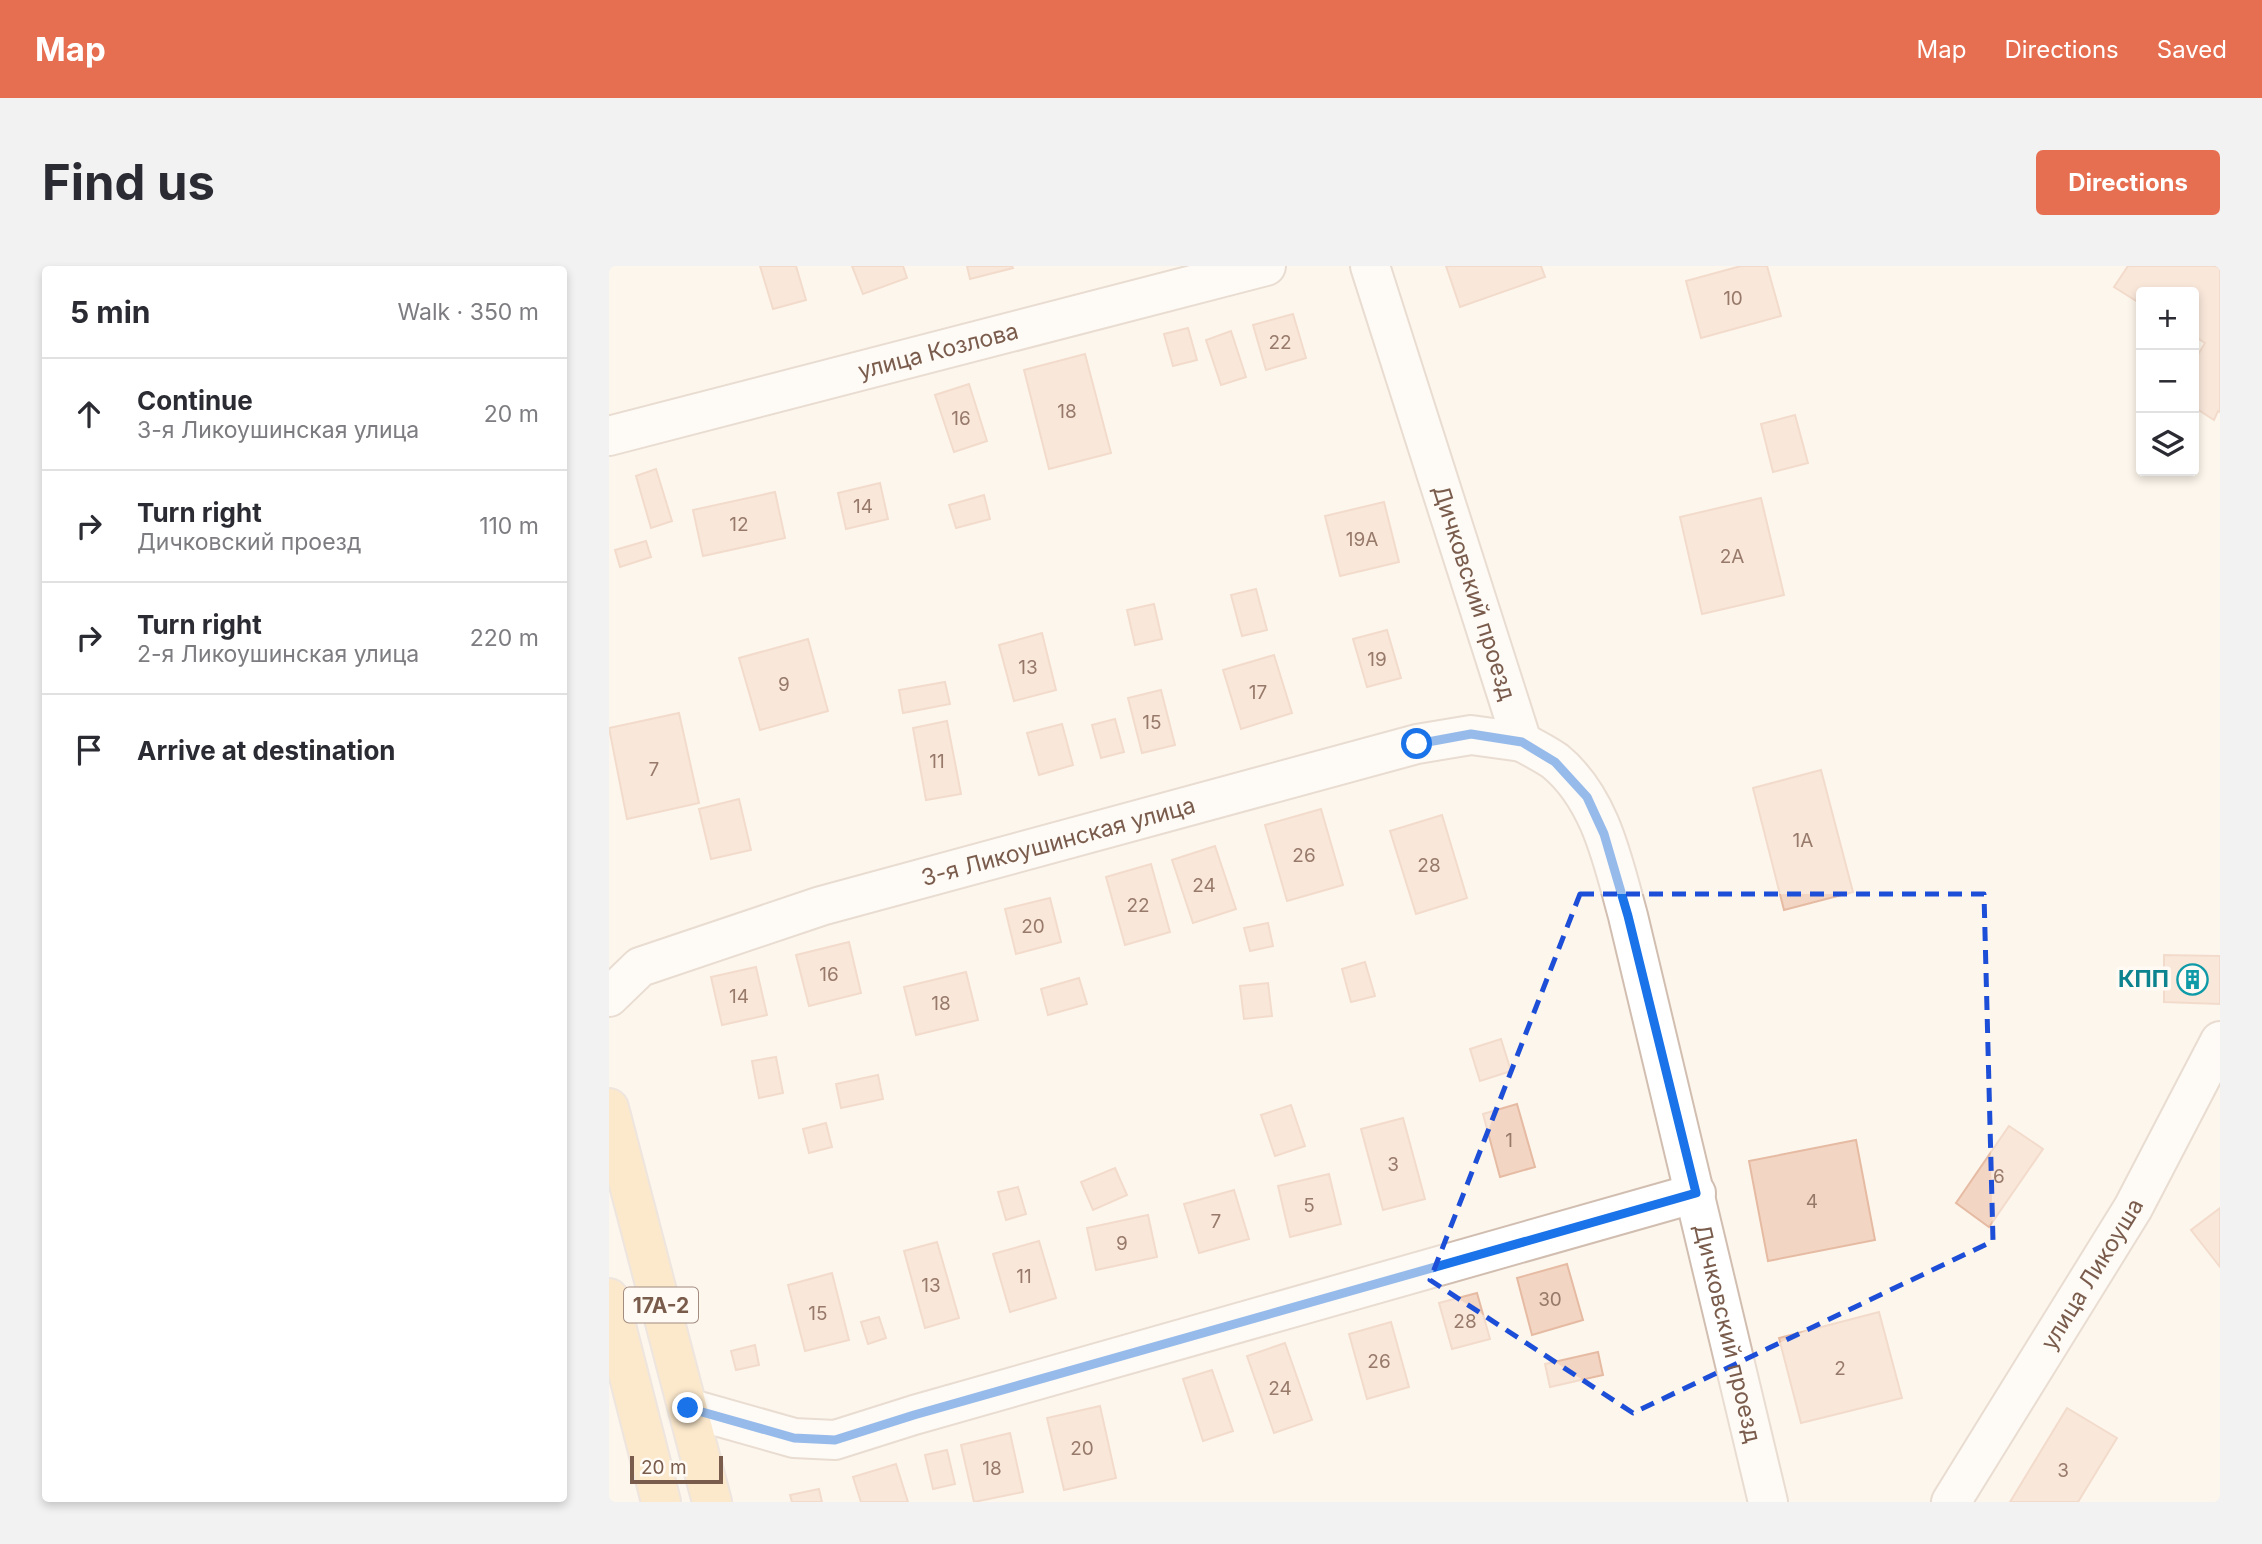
<!DOCTYPE html>
<meta charset="utf-8">
<style>
body{margin:0;font-family:Inter,sans-serif;background:#f2f2f3;color:#2b2b33}
.controls{position:absolute;right:21px;top:21px;display:grid;overflow:hidden;border-radius:7px;box-shadow:0 4px 10px #0003}
.controls button{width:63px;height:63px;display:grid;place-items:center;padding:0;border:0;border-bottom:2px solid #e1e1e2;background:#fff;color:#2b2b33;font:35px sans-serif}
.scale{position:absolute;left:21px;bottom:18px;width:93px;box-sizing:border-box;padding-left:7px;border:4px solid #7a5c4d;border-top:0;font-size:19px;line-height:24px;white-space:nowrap;color:#7a5c4d;-webkit-text-stroke:5px #fffaf3;paint-order:stroke}
.stop{position:absolute;width:21px;height:21px;margin:-16px;border:5px solid #1a73e8;border-radius:50%;background:#fff}
.stop.end{background:#1a73e8;border-color:#fff;box-shadow:0 2px 7px #0008}
.list{margin:0;padding:0;list-style:none}
h2{display:flex;justify-content:space-between;align-items:center;height:91px;margin:0;padding:0 28px;font-size:30px}
h2 small{font-size:23px;font-weight:400;color:#7c7c81}
.list li{display:grid;grid-template-columns:46px 1fr auto;gap:21px;align-items:center;box-sizing:border-box;height:112px;padding:0 28px;border-top:2px solid #e1e1e2}
.list b{display:block;font-size:26px;white-space:nowrap}
.list p{margin:0;font-size:23px;white-space:nowrap;color:#7c7c81}
.list em{font-size:23px;font-style:normal;color:#7c7c81}
.icon{flex:none;width:38px;height:38px;fill:none;stroke:currentColor;stroke-width:2;stroke-linecap:round;stroke-linejoin:round}
.map{position:relative;flex:none;width:1611px;height:1236px;overflow:hidden;border-radius:7px}
header{display:flex;align-items:center;gap:42px;box-sizing:border-box;height:98px;padding:0 35px;background:#e76f51;color:#fff}
header strong{font-size:33px}
nav{display:flex;gap:38px;margin-inline-start:auto;font-size:24px}
.intro{display:flex;align-items:center;justify-content:space-between;box-sizing:border-box;height:168px;padding:0 42px}
h1{margin:0;font-size:49px}
.button{padding:18px 32px;border-radius:7px;background:#e76f51;color:#fff;font-size:24px;font-weight:700}
main{display:flex;gap:42px;padding:0 42px}
aside{flex:1;background:#fff;border-radius:7px;box-shadow:0 4px 10px #0003}
.map>svg:first-child{display:block}
</style>
<header>
<strong>Map</strong>
<nav><a>Map</a><a>Directions</a><a>Saved</a></nav>
</header>
<div class="intro"><h1>Find us</h1><a class="button">Directions</a></div>
<main>
<aside>
<h2>5 min<small>Walk · 350 m</small></h2>
<ul class="list">
<li><svg class="icon" aria-label="ahead" viewBox="0 0 24 24"><path d="M12 20V5M6 11l6-6 6 6"/></svg><div><b>Continue</b><p>3-я Ликоушинская улица</p></div><em>20 m</em></li>
<li><svg class="icon" aria-label="right" viewBox="0 0 24 24"><path d="M7 20v-9h11M14 6l5 5-5 5"/></svg><div><b>Turn right</b><p>Дичковский проезд</p></div><em>110 m</em></li>
<li><svg class="icon" aria-label="right" viewBox="0 0 24 24"><path d="M7 20v-9h11M14 6l5 5-5 5"/></svg><div><b>Turn right</b><p>2-я Ликоушинская улица</p></div><em>220 m</em></li>
<li><svg class="icon" aria-label="arrive" viewBox="0 0 24 24"><path d="M6 21V4h12l-3 4 3 4H6"/></svg><div><b>Arrive at destination</b></div></li>
</ul>
</aside>
<div class="map">
<svg width="1611" height="1236" viewBox="0 0 1611 1236">
<rect width="100%" height="100%" fill="#fdf6ec"/>
<g fill="#f3d5c3" stroke="#e6bba3" stroke-width="2">
<polygon points="151,0 187,0 197,34 164,43"/>
<polygon points="243,0 294,0 298,12 254,28"/>
<polygon points="358,0 403,0 404,2 361,13"/>
<polygon points="837,0 932,0 936,11 851,41"/>
<polygon points="1132,0 1158,0 1172,50 1092,72 1077,15"/>
<polygon points="1519,0 1607,0 1611,2 1611,146 1609,145 1605,154 1585,141 1585,91 1587,92 1596,77 1585,70 1585,26 1532,26 1532,38 1505,21"/>
<polygon points="684,48 697,92 657,104 644,59"/>
<polygon points="579,62 588,94 564,100 555,68"/>
<polygon points="622,65 637,111 612,119 597,74"/>
<polygon points="476,88 502,187 440,203 415,104"/>
<polygon points="360,118 378,175 345,186 326,129"/>
<polygon points="1186,149 1199,197 1164,206 1152,158"/>
<polygon points="47,203 63,255 42,262 27,210"/>
<polygon points="271,217 279,253 237,263 229,227"/>
<polygon points="166,226 176,272 94,290 84,244"/>
<polygon points="375,229 381,253 347,262 340,239"/>
<polygon points="1152,232 1175,329 1093,348 1071,251"/>
<polygon points="775,236 790,296 731,310 716,250"/>
<polygon points="37,275 42,291 11,301 6,284"/>
<polygon points="647,323 658,364 633,370 622,329"/>
<polygon points="545,338 553,373 526,379 518,344"/>
<polygon points="778,364 792,412 758,421 744,373"/>
<polygon points="433,367 447,424 405,435 390,379"/>
<polygon points="199,373 219,445 151,464 130,392"/>
<polygon points="665,389 683,447 632,463 614,404"/>
<polygon points="336,416 341,438 294,447 290,424"/>
<polygon points="552,424 566,479 533,487 519,432"/>
<polygon points="70,447 90,537 18,553 0,462"/>
<polygon points="506,453 515,486 492,492 483,459"/>
<polygon points="338,455 352,528 317,534 304,462"/>
<polygon points="453,458 464,499 430,509 418,467"/>
<polygon points="1212,504 1244,626 1175,644 1144,522"/>
<polygon points="130,533 142,584 102,593 90,543"/>
<polygon points="712,543 734,619 678,635 656,559"/>
<polygon points="833,549 858,632 807,648 781,565"/>
<polygon points="606,580 627,643 584,657 563,594"/>
<polygon points="542,598 561,666 516,679 497,611"/>
<polygon points="441,632 452,676 407,688 396,643"/>
<polygon points="659,657 664,680 641,685 635,662"/>
<polygon points="240,676 252,727 200,740 187,689"/>
<polygon points="1555,689 1611,690 1611,738 1555,736"/>
<polygon points="756,696 766,730 742,736 733,703"/>
<polygon points="147,701 158,749 113,759 102,711"/>
<polygon points="357,706 369,754 307,769 295,721"/>
<polygon points="470,712 478,738 439,749 432,723"/>
<polygon points="659,717 663,750 635,753 631,720"/>
<polygon points="892,773 902,805 871,815 861,783"/>
<polygon points="167,791 174,827 150,832 143,795"/>
<polygon points="269,809 274,833 232,842 227,818"/>
<polygon points="908,838 926,901 891,911 874,848"/>
<polygon points="682,839 696,880 666,890 652,849"/>
<polygon points="794,852 816,933 774,944 752,863"/>
<polygon points="217,857 223,881 200,887 194,863"/>
<polygon points="1400,860 1434,883 1380,961 1347,937"/>
<polygon points="1247,874 1266,974 1159,995 1140,895"/>
<polygon points="506,902 518,929 484,944 472,916"/>
<polygon points="720,908 732,958 681,971 669,920"/>
<polygon points="409,921 417,948 397,954 389,926"/>
<polygon points="625,924 640,973 590,987 575,938"/>
<polygon points="1611,942 1611,1001 1582,964"/>
<polygon points="539,949 548,991 487,1004 478,962"/>
<polygon points="430,975 447,1032 401,1046 384,988"/>
<polygon points="328,976 350,1052 316,1062 295,985"/>
<polygon points="958,998 974,1054 923,1069 908,1012"/>
<polygon points="223,1007 240,1074 196,1085 179,1019"/>
<polygon points="868,1027 881,1073 843,1083 830,1037"/>
<polygon points="1270,1046 1293,1132 1192,1157 1170,1072"/>
<polygon points="270,1051 277,1072 259,1078 252,1056"/>
<polygon points="782,1056 800,1121 758,1133 740,1068"/>
<polygon points="676,1077 703,1154 665,1167 638,1090"/>
<polygon points="146,1079 150,1099 127,1104 122,1085"/>
<polygon points="989,1086 994,1109 941,1121 936,1098"/>
<polygon points="603,1104 624,1165 594,1175 574,1113"/>
<polygon points="491,1140 507,1212 455,1224 438,1152"/>
<polygon points="1458,1142 1508,1172 1469,1236 1401,1236"/>
<polygon points="401,1167 414,1226 365,1236 352,1179"/>
<polygon points="338,1184 346,1218 324,1223 316,1189"/>
<polygon points="287,1198 299,1236 252,1236 244,1211"/>
<polygon points="210,1223 213,1236 183,1236 181,1229"/>
</g>
<g fill="none" stroke-linecap="round" stroke-linejoin="round">
<defs>
<g id="minor">
<path id="s1" d="M761,0L913,476C924,482 936,488 946,495C992,533 1004,596 1019,650L1159,1236"/>
<path id="s2" d="M0,170L657,0"/>
<path id="s3" d="M0,731L31,701L212,640L808,478L862,469L913,476"/>
<polyline points="79,1142 185,1172 226,1174 305,1149 1087,927"/>
<path id="s4" d="M1342,1236L1524,942L1611,775"/>
</g>
<g id="major">
<polyline points="0,842 103,1236"/>
<polyline points="0,1032 52,1236"/>
</g>
</defs>
<use href="#minor" stroke="#d1beb0" stroke-width="42"/>
<use href="#major" stroke="#dad1cd" stroke-width="42"/>
<use href="#minor" stroke="#fff" stroke-width="38"/>
<use href="#major" stroke="#fbd9a5" stroke-width="38"/>
</g>
<g fill="none" stroke-linecap="round" stroke-linejoin="round">
<polyline stroke="#1a73e8" stroke-width="9" points="79,1142 185,1172 226,1174 305,1149 1087,927 1019,650 995,568 978,531 946,496 913,476 862,468 808,478"/>
</g>
<path d="M0 0H1611V1236H0ZM971,628H1375L1384,975L1024,1147L821,1014Z" fill="#fdf6ec" fill-opacity=".55" fill-rule="evenodd"/>
<path fill="none" stroke="#1d4ed8" stroke-width="5" stroke-dasharray="14 9" stroke-linejoin="round" d="M971,628H1375L1384,975L1024,1147L821,1014Z"/>
<defs>
<symbol id="building-ring" viewBox="-11 -11 22 22"><circle r="9.5" fill="#fffaf3" stroke="#0f9aa8" stroke-width="1.5"/><path d="M-4-6H4V6H1V3H-1V6H-4ZM-2.5-4.3h1.7v1.8h-1.7ZM.8-4.3h1.7v1.8H.8ZM-2.5-1h1.7V.8h-1.7ZM.8-1h1.7V.8H.8Z" fill="#0f9aa8"/></symbol>
</defs>
<g fill-rule="evenodd">
<use href="#building-ring" x="1566" y="696" width="35" height="35"/>
</g>
<g text-anchor="middle" dominant-baseline="central" stroke-width="7" stroke-linejoin="round" paint-order="stroke">
<g font-size="19" fill="#987a6a">
<text x="1124" y="32">10</text>
<text x="671" y="76">22</text>
<text x="458" y="145">18</text>
<text x="352" y="152">16</text>
<text x="254" y="240">14</text>
<text x="130" y="258">12</text>
<text x="753" y="273">19А</text>
<text x="1123" y="290">2А</text>
<text x="768" y="393">19</text>
<text x="419" y="401">13</text>
<text x="175" y="418">9</text>
<text x="649" y="426">17</text>
<text x="543" y="456">15</text>
<text x="328" y="495">11</text>
<text x="45" y="503">7</text>
<text x="1194" y="574">1А</text>
<text x="695" y="589">26</text>
<text x="820" y="599">28</text>
<text x="595" y="619">24</text>
<text x="529" y="639">22</text>
<text x="424" y="660">20</text>
<text x="220" y="708">16</text>
<text x="130" y="730">14</text>
<text x="332" y="737">18</text>
<text x="900" y="874">1</text>
<text x="784" y="898">3</text>
<text x="1390" y="910">6</text>
<text x="1203" y="935">4</text>
<text x="700" y="939">5</text>
<text x="607" y="955">7</text>
<text x="513" y="977">9</text>
<text x="415" y="1010">11</text>
<text x="322" y="1019">13</text>
<text x="941" y="1033">30</text>
<text x="209" y="1047">15</text>
<text x="856" y="1055">28</text>
<text x="770" y="1095">26</text>
<text x="1231" y="1102">2</text>
<text x="671" y="1122">24</text>
<text x="473" y="1182">20</text>
<text x="383" y="1202">18</text>
<text x="1454" y="1204">3</text>
</g>
<rect fill="#fffaf3" stroke="#a28b7f" stroke-width="2" x="15" y="1021.5" width="74" height="35" rx="5"/>
<g font-size="21" font-weight="bold" fill="#7a5c4d">
<text x="52" y="1039">17А-2</text>
</g>
<g font-size="23" fill="#7a5c4d" stroke="#fffaf3">
<text stroke="none"><textPath href="#s2" startOffset="340">улица Козлова</textPath></text>
<text stroke="none"><textPath href="#s1" startOffset="343">Дичковский проезд</textPath></text>
<text stroke="none"><textPath href="#s3" startOffset="480">3-я Ликоушинская улица</textPath></text>
<text stroke="none"><textPath href="#s4" startOffset="268">улица Ликоуша</textPath></text>
<text stroke="none"><textPath href="#s1" startOffset="1141">Дичковский проезд</textPath></text>
</g>
<g font-size="23" font-weight="bold" fill="#0d838f" stroke="#fffaf3" text-anchor="end">
<text x="1560" y="713">КПП</text>
</g>
</g>
</svg>
<div class="controls">
<button>+</button>
<button>−</button>
<button><svg class="icon" aria-label="layers" viewBox="0 0 24 24"><path d="M12 4l9 5-9 5-9-5zM3 14l9 5 9-5"/></svg></button>
</div>
<div class="scale">20 m</div>
<div class="stop" style="left:808px;top:478px"></div>
<div class="stop end" style="left:79px;top:1142px"></div>
</div>
</main>
